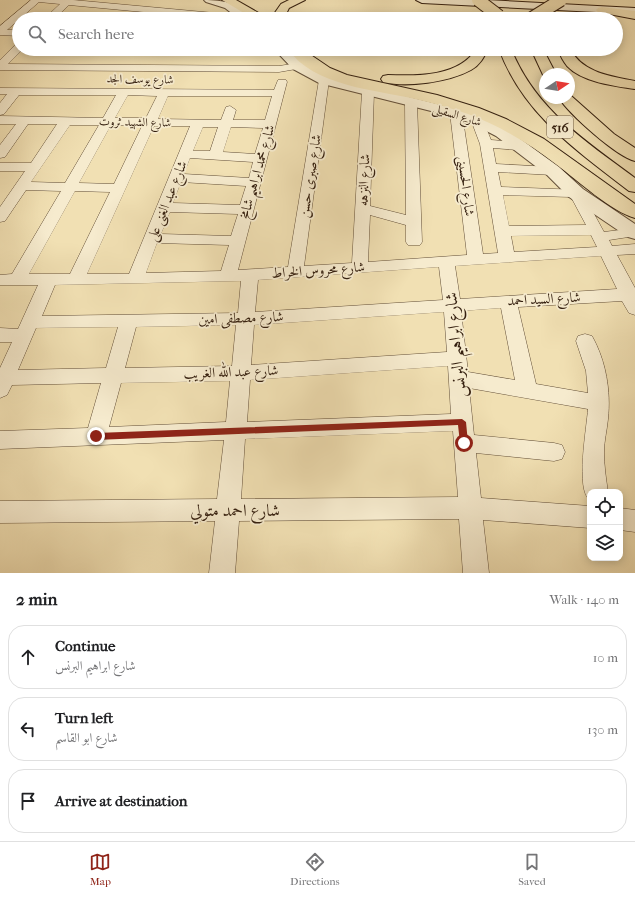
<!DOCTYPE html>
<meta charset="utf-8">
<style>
body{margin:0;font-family:"IM FELL French Canon",Amiri,serif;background:#f2f2f2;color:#202124}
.controls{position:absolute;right:12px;bottom:12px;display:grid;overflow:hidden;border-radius:8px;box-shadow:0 2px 10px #0003}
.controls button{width:36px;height:36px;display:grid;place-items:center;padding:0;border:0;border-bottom:1px solid #e0e0e0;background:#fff;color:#202124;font:20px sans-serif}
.compass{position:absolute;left:539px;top:68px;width:36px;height:36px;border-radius:50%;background:#fff;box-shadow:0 2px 10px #0003;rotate:78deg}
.stop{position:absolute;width:12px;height:12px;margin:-9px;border:3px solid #8f2418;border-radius:50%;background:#fff}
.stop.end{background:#8f2418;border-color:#fff;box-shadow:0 1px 4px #0008}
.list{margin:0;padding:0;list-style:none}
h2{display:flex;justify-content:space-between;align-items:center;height:52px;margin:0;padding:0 16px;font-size:17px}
h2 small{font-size:13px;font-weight:400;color:#757577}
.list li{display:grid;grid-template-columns:26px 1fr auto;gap:12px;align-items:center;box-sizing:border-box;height:64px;margin:0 8px 8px;padding:0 8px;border:1px solid #e0e0e0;border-radius:16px}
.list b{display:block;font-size:15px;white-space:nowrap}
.list p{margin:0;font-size:13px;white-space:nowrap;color:#757577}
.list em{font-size:13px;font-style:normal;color:#757577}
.icon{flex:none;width:22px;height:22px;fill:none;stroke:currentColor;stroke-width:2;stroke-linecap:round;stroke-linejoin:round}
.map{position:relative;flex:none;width:635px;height:573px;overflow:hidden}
.search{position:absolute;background:#fff;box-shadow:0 2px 10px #0003;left:12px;right:12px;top:12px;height:44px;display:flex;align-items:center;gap:10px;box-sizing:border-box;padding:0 14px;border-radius:22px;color:#757577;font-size:15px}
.sheet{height:268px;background:#fff}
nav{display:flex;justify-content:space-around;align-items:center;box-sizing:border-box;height:56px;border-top:1px solid #e0e0e0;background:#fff;font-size:11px;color:#757577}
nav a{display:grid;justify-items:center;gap:2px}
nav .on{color:#8f2418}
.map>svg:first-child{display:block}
</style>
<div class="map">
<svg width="635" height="573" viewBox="0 0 635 573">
<rect width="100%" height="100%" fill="#f1e0b3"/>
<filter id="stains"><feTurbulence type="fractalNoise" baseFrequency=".005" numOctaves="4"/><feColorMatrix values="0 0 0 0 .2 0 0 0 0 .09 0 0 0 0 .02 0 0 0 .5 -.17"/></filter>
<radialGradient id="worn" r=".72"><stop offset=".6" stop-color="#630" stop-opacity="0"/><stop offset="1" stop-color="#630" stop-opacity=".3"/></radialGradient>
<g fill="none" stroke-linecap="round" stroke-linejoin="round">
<defs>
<g id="minor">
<polygon points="31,0 73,0 247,16 252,19 218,19 69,5 54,19 44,19 60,4 39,2 7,30 19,30 19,36 0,35 0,26"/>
<polygon points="19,44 19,49 23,49 8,64 279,66 298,63 303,66 302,68 279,72 0,70 0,60 15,45"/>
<polygon points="63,49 260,49 255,52 220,55 68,52"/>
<path d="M324,77L329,80L304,266L352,263L362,92L368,89L374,92L370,206L406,215L405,103L411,100L417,103L422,242L420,245H408L406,242V225L370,215L368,262L467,255L450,113L456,109L462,113L483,254L498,253L480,144L471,120L477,116L483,120L491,140L518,142L524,146L518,150L493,148L496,164L553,167L558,168L560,171L558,174L553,175L498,172L501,187L581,190L604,232L635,228V236L609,240L612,246L635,244V254L617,255L635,288V315L629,313L622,301L518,307L536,384L588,393L586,371L576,341L578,336L585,334L592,336C606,361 611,391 608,419C607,430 604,441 604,452C604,465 606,479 608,492H590V500C575,491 587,426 588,409L469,388L474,435L554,443L562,445L565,452L562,459L554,461L476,453L481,498L590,506V528L483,520L489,573H463L459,519L239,521L235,573H209L215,521L0,523V501L217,499L224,440L0,449V431L88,428L101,383L12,385L7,395L0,398V368L12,342H0V328L18,329L38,285H0V275L12,274L61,191L26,190L5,221L0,222V207L25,171H0V163H31L57,124H28L5,157L0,158V145L16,124H0V116L103,118L116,95H19L4,114L0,115V103L7,94H0V88L274,90L278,80H286L287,82L238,270L288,267L319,80ZM128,95L157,96L146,118H115ZM168,96H272L265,120H233L236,110L230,106L226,107L221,120L158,119ZM70,125H99L65,183L31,182ZM111,125L142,126L114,184L79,183ZM154,126H190L129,274H87ZM203,127H218L210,151H193ZM231,127L263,128L255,154L223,152ZM190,158L253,162L249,178L184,174ZM181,182L246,186L240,205L173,203ZM75,191L110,192L70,274H29ZM503,195L571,197L586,225L509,226ZM170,212L238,214L231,236L161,234ZM591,235L597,247L514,252L511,236ZM157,243L229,245L221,271L146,273ZM601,256L617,289L460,299L455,266ZM439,267L443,300L255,312L258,280ZM241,281L238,313L42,316L55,285ZM501,308L515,380L468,372L461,311ZM444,312L447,352L251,365L254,325ZM236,325L232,366L125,368L136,327ZM118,327L106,368L18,370L36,328ZM448,366L451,414L247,422L250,380ZM230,381L226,422L109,427L121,383ZM453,431L458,497L241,499L245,439Z"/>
<polygon points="620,508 635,510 635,532 620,530"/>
</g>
<g id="tertiary">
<path d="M204,0C222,0 242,3 253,19H239L225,8L206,2Z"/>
<polygon points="274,49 288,49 303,63 329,77 461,110 483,117 508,130 559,167 583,189 635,224 635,239 628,237 569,197 547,175 496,136 471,123 451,116 319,83 293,69"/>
</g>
<polygon id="secondary" points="416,0 487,0 635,8 635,14 422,3"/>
<g id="motorway">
<polygon points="222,0 236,0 269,19 254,19"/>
<polygon points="289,0 305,0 289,8 286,14 288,19 276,19 274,14 281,4"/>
<polygon points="602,7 635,11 635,19 598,12 596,10 598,8"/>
<path d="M288,49H302L330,68L347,75L437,95L479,108L506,119L544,139L635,204V218C612,212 577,180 557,165C530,144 500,126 468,114C451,108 433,103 415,99C376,90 313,86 288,49Z"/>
<path d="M476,49H488C484,57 480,65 471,70C449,82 407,88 383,82L381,79L383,76L388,75C417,76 459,77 476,49Z"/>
<path d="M499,49H511C536,110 584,140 635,178V192L629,191C576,150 523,114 499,49Z"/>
<polygon points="531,49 543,49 556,74 545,74 544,77"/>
<path d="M558,49H570C583,73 610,76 635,81V89C614,86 582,82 567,66C563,61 560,55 558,49Z"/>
<path d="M569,94L614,134L635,148V161C617,157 569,114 559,98H569Z"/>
</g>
</defs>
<use href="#minor" stroke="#634f38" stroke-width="1"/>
<use href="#tertiary" stroke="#634f38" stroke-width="2"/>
<use href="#secondary" stroke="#341f0f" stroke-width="2"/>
<use href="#motorway" stroke="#341f0f" stroke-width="2"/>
<use href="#minor" fill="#f6ebce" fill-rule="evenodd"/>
<use href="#tertiary" fill="#f6ebce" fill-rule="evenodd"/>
<use href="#secondary" fill="#f6ebce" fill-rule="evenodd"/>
<use href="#motorway" fill="#f1e0b3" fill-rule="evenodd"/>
<defs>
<g id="motorway-bridge">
<polyline points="478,0 499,16"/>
<polyline points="532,18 561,0"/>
</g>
</defs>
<use href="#motorway-bridge" stroke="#341f0f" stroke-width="14" stroke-linecap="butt"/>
<use href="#motorway-bridge" stroke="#f1e0b3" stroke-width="12"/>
</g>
<polygon fill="#8f2418" points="462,419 466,422 468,443 464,446 460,443 458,425 96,440 92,436 96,433"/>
<g text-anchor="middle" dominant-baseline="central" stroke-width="3.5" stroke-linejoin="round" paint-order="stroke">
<g font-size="12" fill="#341f0f" stroke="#f6ebce">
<text transform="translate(140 79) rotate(1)">شارع يوسف الجد</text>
<text transform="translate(457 115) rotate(17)">شارع السقيلى</text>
<text transform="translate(135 122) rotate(1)">شارع الشهيد ثروت</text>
</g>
<rect fill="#f6ebce" stroke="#6e5c48" stroke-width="1" x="547" y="116" width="26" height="22" rx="3"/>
<g font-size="13" font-weight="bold" fill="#341f0f">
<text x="560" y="127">516</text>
</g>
<g font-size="14" fill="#341f0f" stroke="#f6ebce">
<text transform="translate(257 172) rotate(-74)">شارع محمد ابراهيم شامخ</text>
<text transform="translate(310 176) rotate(-81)">شارع صبرى حسن</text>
<text transform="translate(364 180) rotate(-88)">شارع النزهه</text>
<text transform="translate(466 186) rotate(83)">شارع الحسينى</text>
<text transform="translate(167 201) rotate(-68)">شارع عبد الغنى على</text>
<text transform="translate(318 270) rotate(-4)">شارع محروس الخراط</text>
<text transform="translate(544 299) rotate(-3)">شارع السيد احمد</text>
<text transform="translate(241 318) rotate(-2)">شارع مصطفى امين</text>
<text transform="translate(231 372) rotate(-2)">شارع عبد الله الغريب</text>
</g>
<g font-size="17" fill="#341f0f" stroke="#f6ebce">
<text transform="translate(455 345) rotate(-95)">شارع ابراهيم البرنس</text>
<text x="235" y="510">شارع احمد متولي</text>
</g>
</g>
<rect width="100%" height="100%" filter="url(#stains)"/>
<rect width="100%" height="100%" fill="url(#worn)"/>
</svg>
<div class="controls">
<button><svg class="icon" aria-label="locate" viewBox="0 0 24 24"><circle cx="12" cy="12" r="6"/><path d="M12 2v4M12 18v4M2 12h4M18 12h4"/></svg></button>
<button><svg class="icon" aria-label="layers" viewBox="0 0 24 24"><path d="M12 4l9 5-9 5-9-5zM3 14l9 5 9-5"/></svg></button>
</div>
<svg class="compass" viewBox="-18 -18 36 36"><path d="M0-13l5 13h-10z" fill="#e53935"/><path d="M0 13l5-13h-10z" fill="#757577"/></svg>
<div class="stop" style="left:464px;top:443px"></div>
<div class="stop end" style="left:96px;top:436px"></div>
<div class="search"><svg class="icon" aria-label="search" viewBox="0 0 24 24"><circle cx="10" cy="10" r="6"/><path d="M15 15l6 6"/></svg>Search here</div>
</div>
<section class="sheet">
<h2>2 min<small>Walk · 140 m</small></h2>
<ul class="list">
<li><svg class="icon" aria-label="ahead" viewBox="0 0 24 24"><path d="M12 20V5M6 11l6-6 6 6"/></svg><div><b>Continue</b><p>شارع ابراهيم البرنس</p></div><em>10 m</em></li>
<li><svg class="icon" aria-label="left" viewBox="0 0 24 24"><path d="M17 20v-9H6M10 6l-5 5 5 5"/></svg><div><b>Turn left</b><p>شارع ابو القاسم</p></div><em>130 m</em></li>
<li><svg class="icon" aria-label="arrive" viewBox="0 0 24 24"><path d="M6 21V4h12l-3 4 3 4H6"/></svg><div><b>Arrive at destination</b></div></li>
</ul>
</section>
<nav>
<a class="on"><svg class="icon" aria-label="map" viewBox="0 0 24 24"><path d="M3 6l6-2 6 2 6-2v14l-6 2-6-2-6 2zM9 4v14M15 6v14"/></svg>Map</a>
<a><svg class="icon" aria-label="directions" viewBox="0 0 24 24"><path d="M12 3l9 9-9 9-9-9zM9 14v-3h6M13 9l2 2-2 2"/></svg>Directions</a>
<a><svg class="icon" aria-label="saved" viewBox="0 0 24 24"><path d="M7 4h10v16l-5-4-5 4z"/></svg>Saved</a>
</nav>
